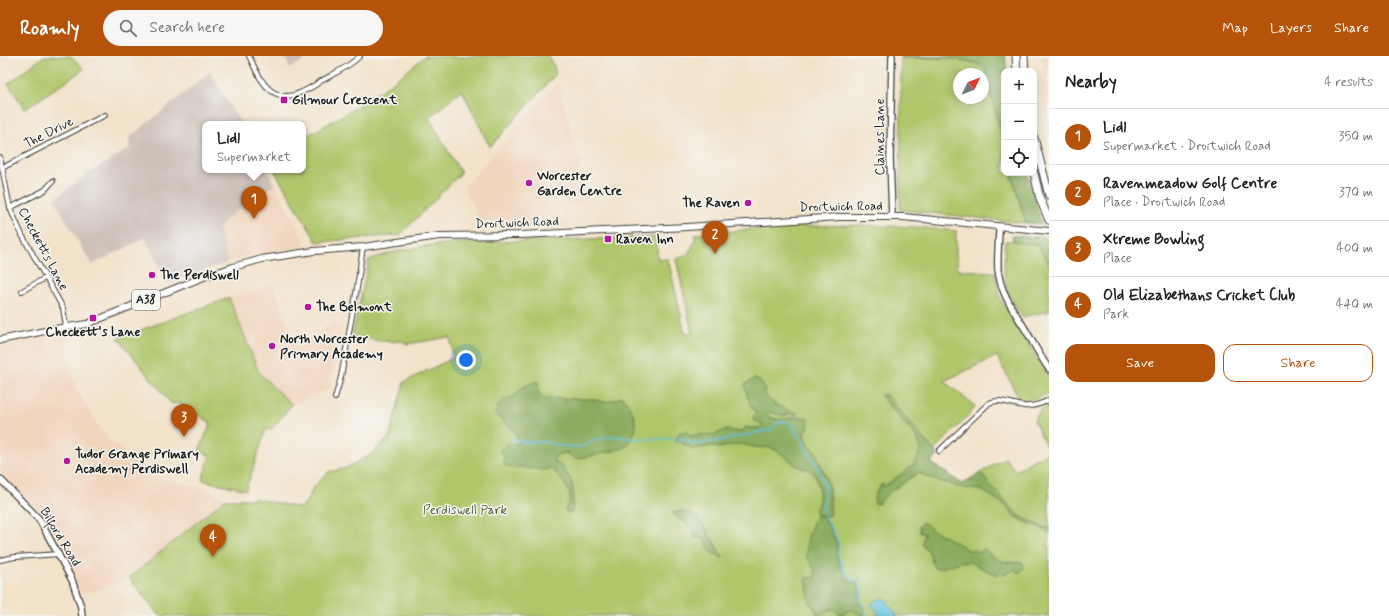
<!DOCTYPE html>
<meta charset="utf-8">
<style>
body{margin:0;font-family:Mynerve,sans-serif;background:#f6f6f6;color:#222}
.controls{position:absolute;right:12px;top:12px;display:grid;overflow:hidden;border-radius:8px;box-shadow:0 2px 10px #0003}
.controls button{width:36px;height:36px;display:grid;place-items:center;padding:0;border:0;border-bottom:1px solid #e0e0e0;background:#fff;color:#222;font:20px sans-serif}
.compass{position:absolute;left:953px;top:12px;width:36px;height:36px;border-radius:50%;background:#fff;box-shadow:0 2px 10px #0003;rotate:47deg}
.you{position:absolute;left:466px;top:304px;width:14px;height:14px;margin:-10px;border:3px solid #fff;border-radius:50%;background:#1a73e8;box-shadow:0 0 0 6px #1a73e833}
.badge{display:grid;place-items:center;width:26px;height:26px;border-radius:50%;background:#b45309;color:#fff;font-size:13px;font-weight:700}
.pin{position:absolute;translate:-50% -33px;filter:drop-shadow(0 1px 2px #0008)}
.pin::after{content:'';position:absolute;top:21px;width:14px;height:12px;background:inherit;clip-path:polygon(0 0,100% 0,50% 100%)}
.popup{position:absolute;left:202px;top:65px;width:104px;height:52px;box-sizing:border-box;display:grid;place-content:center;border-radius:8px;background:#fff;filter:drop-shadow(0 1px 3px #0005);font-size:13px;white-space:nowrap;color:#767676}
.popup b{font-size:15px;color:#222}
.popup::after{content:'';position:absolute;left:50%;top:100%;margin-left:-8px;border:8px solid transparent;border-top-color:#fff}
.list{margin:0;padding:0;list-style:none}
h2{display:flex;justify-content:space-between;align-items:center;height:52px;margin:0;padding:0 16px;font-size:17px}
h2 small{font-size:13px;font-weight:400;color:#767676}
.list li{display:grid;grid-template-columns:26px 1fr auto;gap:12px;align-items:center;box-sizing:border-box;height:56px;padding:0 16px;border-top:1px solid #e0e0e0}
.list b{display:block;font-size:15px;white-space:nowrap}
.list p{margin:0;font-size:13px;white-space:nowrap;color:#767676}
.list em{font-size:13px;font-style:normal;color:#767676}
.actions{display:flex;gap:8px;padding:12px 16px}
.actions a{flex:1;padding:9px 0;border:1px solid #b45309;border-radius:12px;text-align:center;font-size:14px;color:#b45309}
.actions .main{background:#b45309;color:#fff}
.icon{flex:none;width:22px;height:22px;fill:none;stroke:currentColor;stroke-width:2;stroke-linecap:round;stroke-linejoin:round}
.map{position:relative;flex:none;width:1049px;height:560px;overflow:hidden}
header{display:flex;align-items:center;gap:24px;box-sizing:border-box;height:56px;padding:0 20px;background:#b45309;color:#fff}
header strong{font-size:19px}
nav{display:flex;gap:22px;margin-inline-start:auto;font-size:14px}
.search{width:280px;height:36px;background:#f6f6f6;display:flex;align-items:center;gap:10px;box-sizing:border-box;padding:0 14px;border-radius:22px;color:#767676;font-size:15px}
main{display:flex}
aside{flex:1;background:#fff}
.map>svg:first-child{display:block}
</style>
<header>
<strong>Roamly</strong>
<div class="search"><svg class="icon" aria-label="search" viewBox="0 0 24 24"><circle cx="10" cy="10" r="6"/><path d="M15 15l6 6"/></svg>Search here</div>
<nav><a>Map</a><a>Layers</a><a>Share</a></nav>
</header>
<main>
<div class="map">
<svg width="1049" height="560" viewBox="0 0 1049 560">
<rect width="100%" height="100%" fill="#f6f6f2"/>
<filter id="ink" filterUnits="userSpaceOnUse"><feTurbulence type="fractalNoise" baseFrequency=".025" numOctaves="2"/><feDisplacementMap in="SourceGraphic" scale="8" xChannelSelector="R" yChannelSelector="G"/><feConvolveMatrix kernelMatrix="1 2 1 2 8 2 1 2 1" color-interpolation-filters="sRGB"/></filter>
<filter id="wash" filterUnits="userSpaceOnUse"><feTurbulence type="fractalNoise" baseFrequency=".012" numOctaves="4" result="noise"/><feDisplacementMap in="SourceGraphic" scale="16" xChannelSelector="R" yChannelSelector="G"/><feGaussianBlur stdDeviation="0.9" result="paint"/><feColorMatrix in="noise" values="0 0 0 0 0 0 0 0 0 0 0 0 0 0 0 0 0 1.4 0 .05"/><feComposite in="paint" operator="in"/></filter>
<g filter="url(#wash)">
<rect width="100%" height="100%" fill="#f2e2c9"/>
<g fill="#f1d5bd">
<polygon points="1043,0 1049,0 1049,64 1039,35 1043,21"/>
<polygon points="558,26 568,62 589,148 567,150 569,172 484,172 464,131"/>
<polygon points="274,129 303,182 305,191 285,193 228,206 217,173 226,164"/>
<polygon points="273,229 297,293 335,264 338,271 342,272 330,329 328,333 292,348 274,332 259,316 229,242"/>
<polygon points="66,276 71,314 80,337 92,361 109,385 118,390 145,413 163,423 181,428 204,432 225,443 129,522 127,521 120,526 93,535 81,538 67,505 71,499 64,485 56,482 46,463 39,455 0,418 0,290 47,279"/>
</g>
<g fill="#cec1ba">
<polygon points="283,0 311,0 289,13 289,9"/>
<polygon points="210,16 241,68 205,68 205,114 268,114 274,129 226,163 218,173 228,206 168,227 145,182 92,209 54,143 86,119 129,93 129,82"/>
</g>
<g fill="#afc66a" stroke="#667143" fill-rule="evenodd">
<polygon points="44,0 71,0 84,13 25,53 8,28"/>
<path d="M425,0L465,1L468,0H548L554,10L556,18L490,91L462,34L429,62L461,117L400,179L317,186L274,114H303V82C346,58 388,33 425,0Z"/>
<path d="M901,2C925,2 964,0 984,11L1004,90V117H1011L1026,167L900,154ZM959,18H983V42H959Z"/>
<path d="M854,169L918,171L956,175V198L958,214L995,216L1000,242L1049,321V337L1038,342L1020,345L997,300L944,325L976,351L932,397L936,402L930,406L962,428L1005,402L1016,415L1033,404L1049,396L1034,365L1040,354L1049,350V560H160L129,522L225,443H257L301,452L308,443L313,432L328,416L346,412L367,401L389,382L404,326L453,302L450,281L407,288L402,285L391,286L352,281L369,204C398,193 428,189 459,187L656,181L658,203H668L685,278L692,276L676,203C691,199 692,193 696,178L781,171Z"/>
<polygon points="1005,185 1013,185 1038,190 1049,207 1049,255 1022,261 1008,237 1004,216"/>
<polygon points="229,242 259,316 274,332 292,348 271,374 266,373 246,434 202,424 210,400 199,394 211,367 179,347 172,348 169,345 118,282"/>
</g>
<g fill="#8bab5e" stroke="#54643d">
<path d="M901,0H1005L1007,15H1004V90L984,11C964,0 925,2 901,2Z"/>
<polygon points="1011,117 1027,117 1042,168 1026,167"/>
<polygon points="1012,180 1048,181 1049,184 1049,207 1038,190 1013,185"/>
<path d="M755,322C766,327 762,334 768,342C774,350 788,354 797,357V359L789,358L783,360L771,356L768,357L767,359C777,368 795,358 807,362C809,368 810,372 805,376L804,381L815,395L827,423L829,432L831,459L830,460L814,458L819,445V432L815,419L810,414L798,411L778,395L771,392L754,391L741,388L718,392L712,390L693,393L680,386H676L677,380L680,376L686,375L690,380L704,378L714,379L725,374L743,376L745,371L751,372H761L763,369L752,363L756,358L750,349L745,331V328Z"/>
<path d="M538,325L539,338L545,342L589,343L606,346L622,341L624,342C632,354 641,368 632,382C630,384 629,388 627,390C620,395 585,401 575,403L567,397L559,398L553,403L556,407L563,411C565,416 567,418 570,422C575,431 573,446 572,456L569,457L565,454C578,435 562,428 554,414L549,413L543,414L520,411L513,412L504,409V400L499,395L509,388L519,387C516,374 505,367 495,358L498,350L505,342L514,341C521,331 527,328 538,325Z"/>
<path d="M882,338L886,339L937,398L936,402L930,406L962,428L980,417L1018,459L1049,473V478L1040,472L1015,461L1009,453L999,445L981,434L961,432L953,429L935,424L922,418L918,417L891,435L879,447L875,448L874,440L882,428L885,430L912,410C920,402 922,392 917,382L884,344L881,339Z"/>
<polygon points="682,455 697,460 703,468 723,502 711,496 704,483 696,482 689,473 687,467 682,465 672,457"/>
<path d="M816,460L824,461L837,487V500L843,515L847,522L850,525L856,527L859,530L860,545L864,553V559L850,554L841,559L833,553L818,559L809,545L806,522H815C816,514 813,508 807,503C805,485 809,477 816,460Z"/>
<path d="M921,467H925L932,474L963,490L967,494H974L980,497L984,492C994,505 1006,508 1022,506L1024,510L1022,515L1018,517L1015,513C999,526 986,513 970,506C957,504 946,514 934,512L928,494L924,492L922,487L924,478L920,476L919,471Z"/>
</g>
<path fill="#5fc1dd" stroke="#3e6e7c" d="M881,542C888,543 887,546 891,551C893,554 895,556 897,560H879L875,552L871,549L873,546Z"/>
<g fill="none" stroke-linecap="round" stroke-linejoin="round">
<path stroke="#5fc1dd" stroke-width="1.5" d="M509,384L514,383L525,386H544L568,391L585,390L592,384L614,380L636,383H685L693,388L717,385L747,379L766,374H771C779,364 786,363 794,371V375L803,385L805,393L815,407L825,430L823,453L825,461L839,487L838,498L843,512L850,522L860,526L862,534L860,544L865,551L866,560"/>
</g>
</g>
<g filter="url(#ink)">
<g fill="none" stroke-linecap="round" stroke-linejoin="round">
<defs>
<g id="street">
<path d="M249,0C255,12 261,28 273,36C280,40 289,41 297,38C305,35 314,30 321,25C335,17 349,11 360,0"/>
<polyline points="0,101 10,152 22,179 63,252 66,271"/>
<polyline points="2,112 105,59"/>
<polyline points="10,152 45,134 53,125"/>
<polyline points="22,235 45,222"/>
<polyline points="335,342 341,321 357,232 363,191"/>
<path d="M939,395L989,347C1001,342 1011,348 1024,350C1033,351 1041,348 1049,344"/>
<polyline points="0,504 15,501 59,498"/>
</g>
<g id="secondary">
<polyline points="892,0 890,103 892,161"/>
<path d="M999,171C999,185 997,200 998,214C1001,240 1016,257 1028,278C1035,290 1041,302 1049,313"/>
<polyline points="0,423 39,463 72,524 81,551 82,560"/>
</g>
<polyline id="primary" points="0,284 55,273 87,268 201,222 233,211 262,203 314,195 363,191 439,180 520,179 687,171 839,161 903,161 1049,175"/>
<g id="highway">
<polyline points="1016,0 1017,15"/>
<polyline points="1024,0 1025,15"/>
<polyline points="1034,82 1049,139"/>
<polyline points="1034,117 1040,143 1049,164"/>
</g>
</defs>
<use href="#street" stroke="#3c3a36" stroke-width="6"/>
<use href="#secondary" stroke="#3c3a36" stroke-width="8"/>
<use href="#primary" stroke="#3c3a36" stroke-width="8"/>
<use href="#highway" stroke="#3c3a36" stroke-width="9"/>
<use href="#street" stroke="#fff" stroke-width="4"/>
<use href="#secondary" stroke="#fff" stroke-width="5.5"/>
<use href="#primary" stroke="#fff" stroke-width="6"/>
<use href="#highway" stroke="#fff" stroke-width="7"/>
</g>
</g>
<g fill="#b5179e" stroke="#f6f6f2" stroke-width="1.5">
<rect x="280" y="40" width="8" height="8" rx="2"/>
<circle cx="529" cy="127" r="4"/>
<circle cx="748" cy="147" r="4"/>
<rect x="604" y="179" width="8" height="8" rx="2"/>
<circle cx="152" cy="219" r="4"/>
<circle cx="308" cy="251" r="4"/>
<rect x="89" y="258" width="8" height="8" rx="2"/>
<circle cx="272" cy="290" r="4"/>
<circle cx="67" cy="405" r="4"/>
</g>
<g text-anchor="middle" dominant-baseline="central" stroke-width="3" stroke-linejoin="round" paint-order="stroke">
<rect fill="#f6f6f2" stroke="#5d5d5c" stroke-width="1" x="132" y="234" width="28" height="20" rx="3"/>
<g font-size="12" font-weight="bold" fill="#1c1c1c">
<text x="146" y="244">A38</text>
</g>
<g font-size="13" font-weight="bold" fill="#1c1c1c" stroke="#f6f6f2" text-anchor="start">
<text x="292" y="44">Gilmour Crescent</text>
<text x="537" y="120">Worcester<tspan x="537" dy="15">Garden Centre</tspan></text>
<text x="740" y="147" text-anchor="end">The Raven</text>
<text x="616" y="183">Raven Inn</text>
<text x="160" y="219">The Perdiswell</text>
<text x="316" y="251">The Belmont</text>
<text x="93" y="276" text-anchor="middle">Checkett's Lane</text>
<text x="280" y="283">North Worcester<tspan x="280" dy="15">Primary Academy</tspan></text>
<text x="75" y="398">Tudor Grange Primary<tspan x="75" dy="15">Academy Perdiswell</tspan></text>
</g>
<g font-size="13" fill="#1c1c1c" stroke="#f6f6f2">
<text transform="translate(49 77) rotate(-27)">The Drive</text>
<text transform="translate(880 81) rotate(-90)">Claines Lane</text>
<text transform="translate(841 151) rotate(-1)">Droitwich Road</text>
<text transform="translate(517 167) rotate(-2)">Droitwich Road</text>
<text transform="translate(43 193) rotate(62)">Checketts Lane</text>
<text transform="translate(60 481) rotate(59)">Bilford Road</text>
</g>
<g font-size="13" fill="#4f5837" stroke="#f6f6f2">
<text x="465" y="454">Perdiswell Park</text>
</g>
</g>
</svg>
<div class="controls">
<button>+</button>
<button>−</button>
<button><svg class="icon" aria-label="locate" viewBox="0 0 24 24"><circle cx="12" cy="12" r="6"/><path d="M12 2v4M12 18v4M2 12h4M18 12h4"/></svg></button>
</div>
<svg class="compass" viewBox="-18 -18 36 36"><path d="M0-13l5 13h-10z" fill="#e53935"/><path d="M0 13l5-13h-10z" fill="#767676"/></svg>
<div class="you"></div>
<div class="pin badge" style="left:254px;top:163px">1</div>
<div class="popup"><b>Lidl</b>Supermarket</div>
<div class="pin badge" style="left:715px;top:198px">2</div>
<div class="pin badge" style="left:184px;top:381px">3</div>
<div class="pin badge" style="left:213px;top:501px">4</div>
</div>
<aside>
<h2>Nearby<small>4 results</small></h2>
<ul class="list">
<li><span class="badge">1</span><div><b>Lidl</b><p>Supermarket · Droitwich Road</p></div><em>350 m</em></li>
<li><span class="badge">2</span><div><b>Ravenmeadow Golf Centre</b><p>Place · Droitwich Road</p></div><em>370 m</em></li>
<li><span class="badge">3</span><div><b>Xtreme Bowling</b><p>Place</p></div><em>400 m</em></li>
<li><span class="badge">4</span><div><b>Old Elizabethans Cricket Club</b><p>Park</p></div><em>440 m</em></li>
</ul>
<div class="actions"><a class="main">Save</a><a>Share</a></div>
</aside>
</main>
